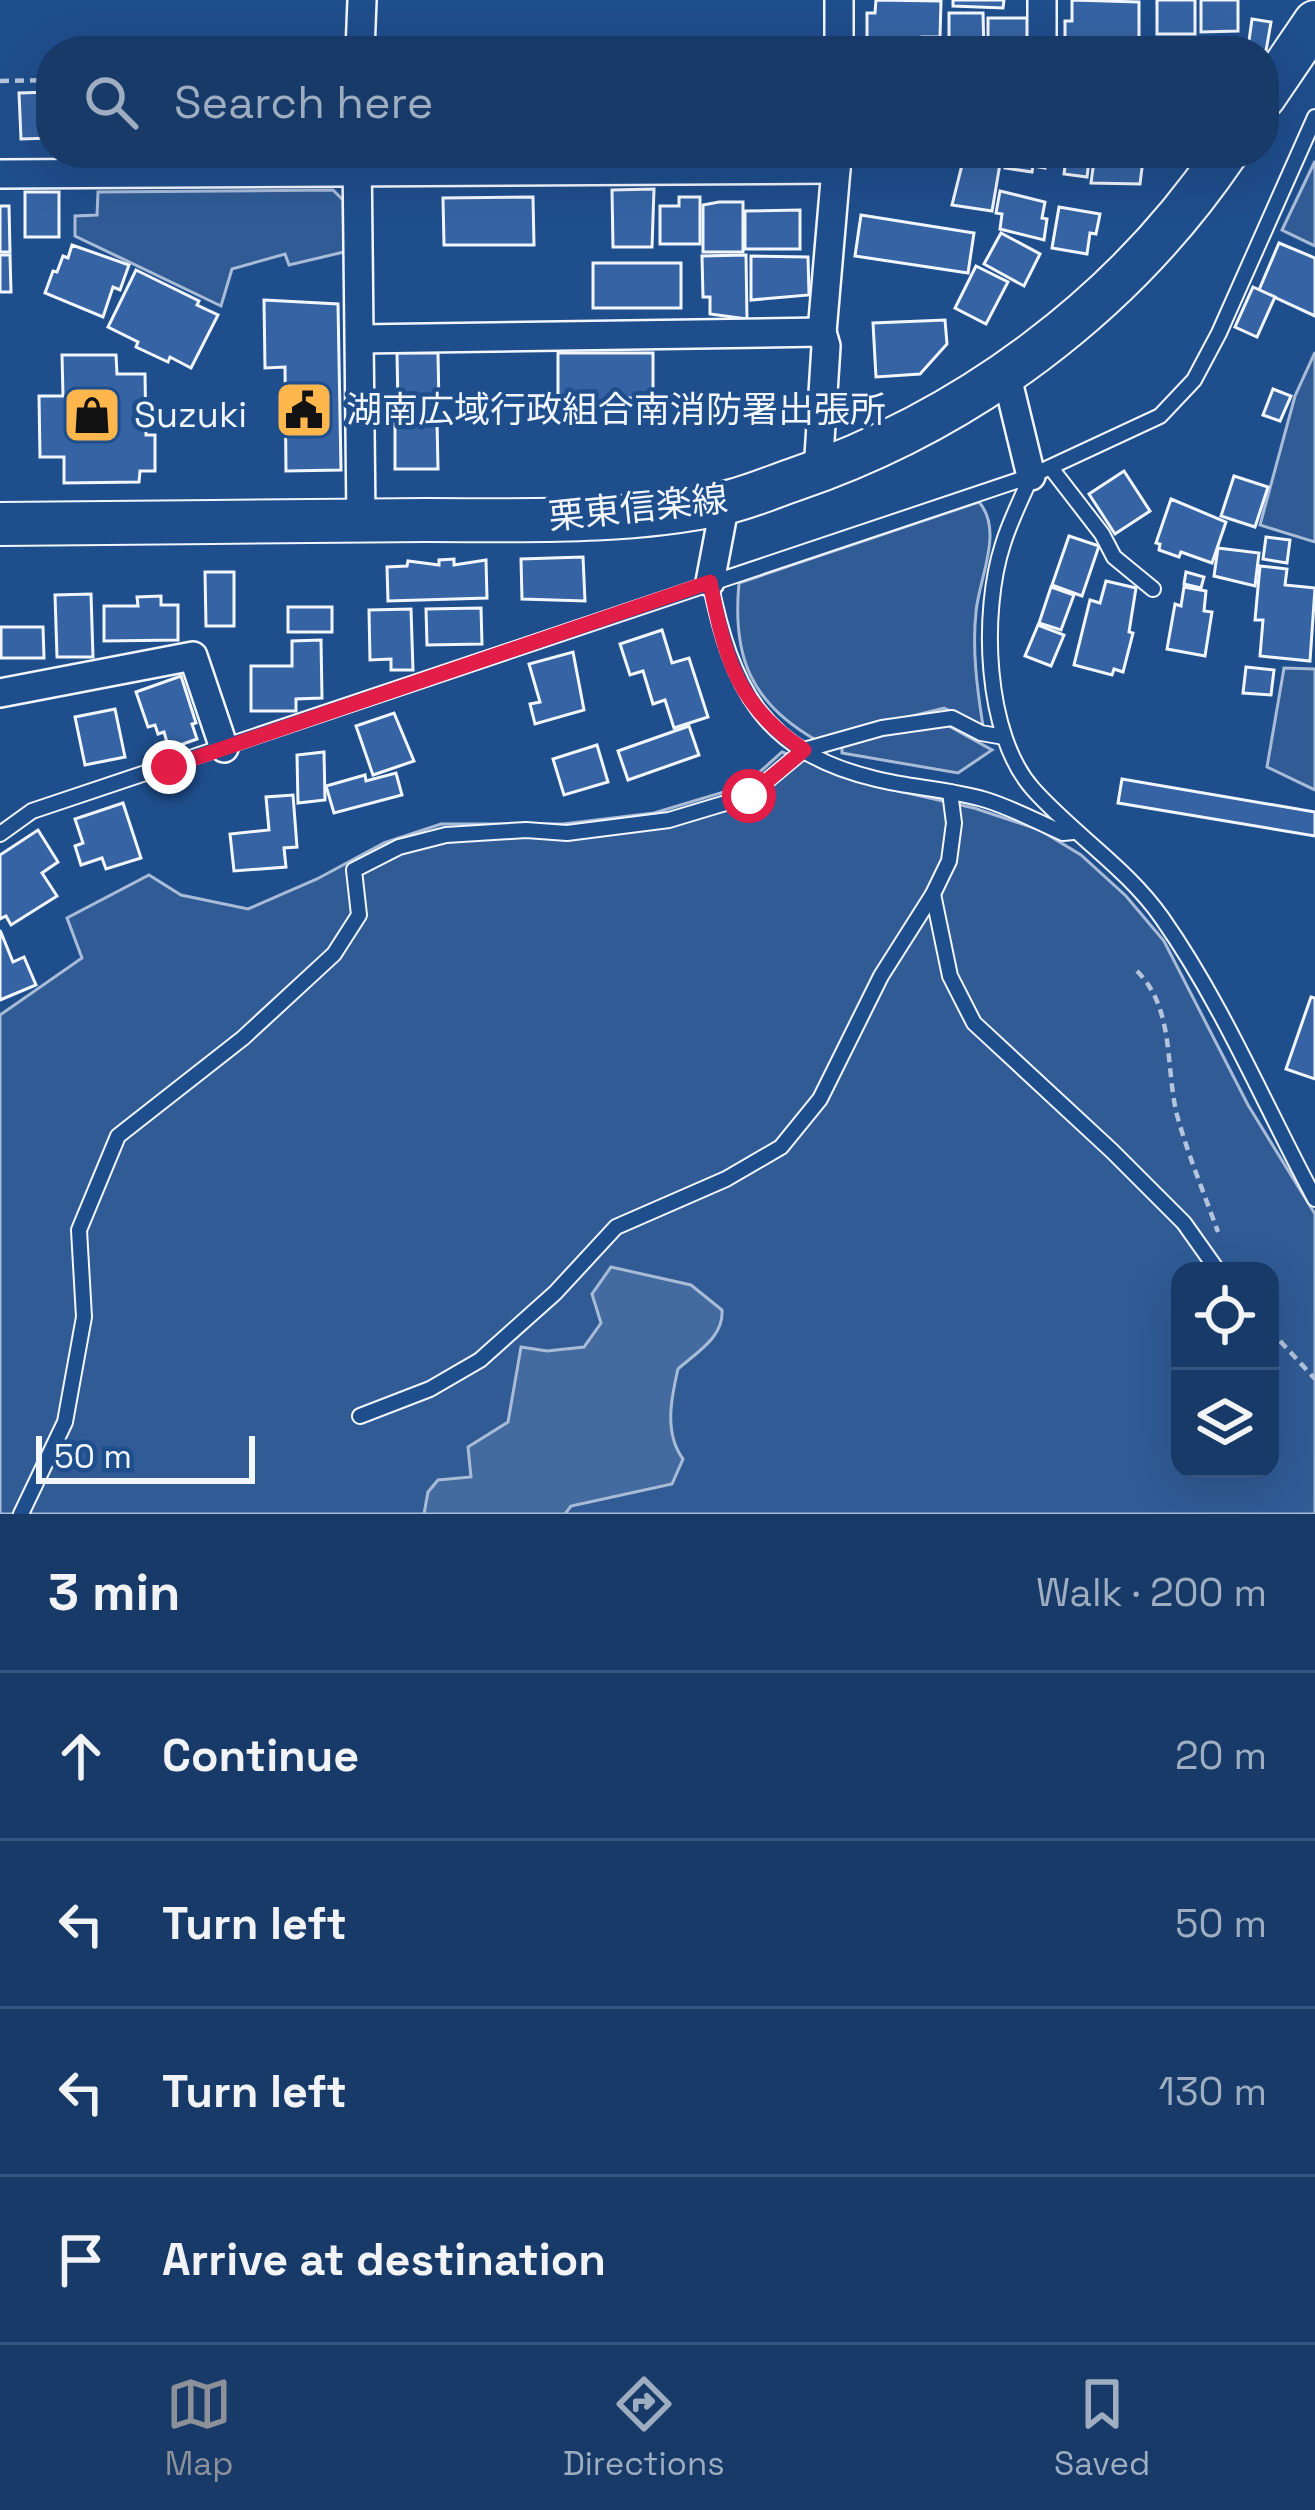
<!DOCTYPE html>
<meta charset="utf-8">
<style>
body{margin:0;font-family:"Space Grotesk","Noto Sans JP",sans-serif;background:#20416f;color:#f1f3f6}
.controls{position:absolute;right:36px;bottom:36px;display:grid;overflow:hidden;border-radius:24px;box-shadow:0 12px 48px #0002}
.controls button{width:108px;height:108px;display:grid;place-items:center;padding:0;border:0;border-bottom:3px solid #36547d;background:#173a69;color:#f1f3f6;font:60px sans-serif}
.scale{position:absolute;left:36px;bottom:30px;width:219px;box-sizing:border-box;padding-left:12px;border:6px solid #f2f6ff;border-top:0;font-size:33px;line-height:42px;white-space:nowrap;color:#f2f6ff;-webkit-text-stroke:9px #1f4e8c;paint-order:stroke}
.stop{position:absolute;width:36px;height:36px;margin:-27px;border:9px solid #e11d48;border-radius:50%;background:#fff}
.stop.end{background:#e11d48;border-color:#fff;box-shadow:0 3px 12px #0008}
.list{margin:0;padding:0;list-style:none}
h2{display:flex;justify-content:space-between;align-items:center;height:156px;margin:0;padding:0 48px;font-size:51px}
h2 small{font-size:39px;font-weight:400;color:#9eadc0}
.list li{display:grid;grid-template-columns:78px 1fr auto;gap:36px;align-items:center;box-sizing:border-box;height:168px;padding:0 48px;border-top:3px solid #36547d}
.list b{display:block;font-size:45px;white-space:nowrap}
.list em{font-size:39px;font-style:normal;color:#9eadc0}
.icon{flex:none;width:66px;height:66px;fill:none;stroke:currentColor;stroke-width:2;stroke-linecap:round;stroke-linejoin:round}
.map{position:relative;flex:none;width:1315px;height:1514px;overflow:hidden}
.search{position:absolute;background:#173a69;box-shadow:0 12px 48px #0002;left:36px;right:36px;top:36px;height:132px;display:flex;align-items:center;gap:30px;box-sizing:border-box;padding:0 42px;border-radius:48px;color:#9eadc0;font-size:45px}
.sheet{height:828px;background:#173a69}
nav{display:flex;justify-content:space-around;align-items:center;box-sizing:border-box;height:168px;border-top:3px solid #36547d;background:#173a69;font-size:33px;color:#9eadc0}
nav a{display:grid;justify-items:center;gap:6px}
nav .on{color:#8c9099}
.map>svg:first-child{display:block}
</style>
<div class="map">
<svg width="1315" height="1514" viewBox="0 0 1315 1514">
<rect width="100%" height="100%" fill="#1f4e8c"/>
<g fill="#305b95" stroke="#a8bbd7" stroke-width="3" fill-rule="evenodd">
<polygon points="1315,161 1315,246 1282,230"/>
<polygon points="333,190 343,200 344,252 289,265 285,254 232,269 221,306 75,236 75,216 97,215 98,192"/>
<polygon points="1315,352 1315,542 1260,525 1295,396"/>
<path d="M979,502C1004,531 979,578 976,612C972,650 977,688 983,726L944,708L816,740C751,703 732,657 739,583Z"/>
<polygon points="1284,668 1315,669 1315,790 1267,767"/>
<polygon points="947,725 992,750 958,773 842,753 842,747 882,735"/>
<path d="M782,752L872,785L974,808L1040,830L1081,855L1126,896L1164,941L1248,1105L1315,1214V1514H0V1015L82,958L67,918L149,875L181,895L248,909L317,879L384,843L441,824H563L654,813L744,786ZM1180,1271H1270V1469H1180Z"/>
</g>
<path fill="#446ba0" stroke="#a8bbd7" stroke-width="3" d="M611,1267L691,1285L722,1310C724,1337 697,1352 678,1369C671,1399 664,1433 683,1459L672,1484L571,1506L565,1514H424L428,1492L438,1480L471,1477L468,1447L508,1422L521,1347L547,1351L584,1347L601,1323L592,1294Z"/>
<g fill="#3563a3" stroke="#f2f6ff" stroke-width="3">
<polygon points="876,0 941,1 940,37 922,37 922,46 867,46 867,13 875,13"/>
<polygon points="953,0 1004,0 1003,8 953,6"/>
<polygon points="1072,0 1139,2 1139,39 1065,38 1065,21 1072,21"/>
<rect x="1157" y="0" width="38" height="34"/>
<polygon points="1201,0 1238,0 1238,31 1201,32"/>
<polygon points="949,13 983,13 984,51 949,51"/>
<rect x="988" y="18" width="39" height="33"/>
<polygon points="1252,19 1271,22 1266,51 1248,48"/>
<polygon points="1164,38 1215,41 1215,51 1145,51 1145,42 1164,43"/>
<polygon points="1099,43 1136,44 1136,51 1099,51"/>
<polygon points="51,92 51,138 21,139 19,93"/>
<polygon points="965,153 1001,158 992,211 952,205"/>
<polygon points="1008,153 1047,153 1045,168 1033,166 1032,172 1005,168"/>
<polygon points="1052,153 1090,153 1087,177 1064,174 1065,167 1050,164"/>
<polygon points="1095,153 1140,153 1139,159 1143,160 1140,184 1091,183"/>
<polygon points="654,189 652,247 613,247 612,190"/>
<polygon points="1000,191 1045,202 1042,218 1047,219 1044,240 1000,229 1002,214 996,213"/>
<rect x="25" y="192" width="34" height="45"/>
<polygon points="533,197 534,245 444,245 443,198"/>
<polygon points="679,197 700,197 700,244 660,244 660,206 679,206"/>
<polygon points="719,202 743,202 743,252 703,252 703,205"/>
<polygon points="0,206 9,206 10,252 0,252"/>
<polygon points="1059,207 1100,214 1096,234 1090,233 1087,254 1052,248"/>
<polygon points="800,210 800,249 745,249 745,211"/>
<polygon points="861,215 974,233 968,273 855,256"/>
<polygon points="1001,233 1040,254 1024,286 984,264"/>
<polygon points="1279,243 1315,258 1315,316 1259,290"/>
<polygon points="72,245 129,265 120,290 113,287 103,317 45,293 53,271 57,272 63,256 68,258"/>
<polygon points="0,255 10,255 11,292 0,292"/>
<polygon points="746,255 747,319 710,314 710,297 703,297 702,256"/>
<polygon points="751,256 808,257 809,295 751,300"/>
<rect x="593" y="263" width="88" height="45"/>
<polygon points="976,266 1008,282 986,324 955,308"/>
<polygon points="136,270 199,301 197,305 218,315 191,368 170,357 168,362 136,347 138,342 108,327"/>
<polygon points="1253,287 1275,297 1257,337 1235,327"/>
<polygon points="264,300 338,304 341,470 286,471 285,367 265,368"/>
<polygon points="945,320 947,344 920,374 876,377 873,323"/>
<polygon points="397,353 438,353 439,406 398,406"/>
<polygon points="558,353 653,353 653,398 627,398 627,402 558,402"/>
<polygon points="62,355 116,355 117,374 145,374 146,435 155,435 155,471 140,471 139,482 64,483 64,457 40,457 39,396 63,396"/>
<polygon points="1273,389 1291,396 1280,421 1263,415"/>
<polygon points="437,420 438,469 395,469 395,421"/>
<polygon points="1124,471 1150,511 1115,534 1089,494"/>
<polygon points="1234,476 1268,487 1255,527 1221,516"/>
<polygon points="1171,499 1226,522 1212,563 1181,552 1179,557 1159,550 1160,544 1156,543"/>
<polygon points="1069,536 1099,546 1082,596 1052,585"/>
<polygon points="1266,537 1290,540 1287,563 1263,559"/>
<polygon points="1218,548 1259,553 1255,586 1214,576"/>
<polygon points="583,557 585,601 522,599 521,559"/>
<polygon points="454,559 454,565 486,560 487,598 388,601 387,567 407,566 408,561 439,565 439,560"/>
<polygon points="1260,566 1287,569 1285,585 1315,588 1310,661 1260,656 1263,620 1255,620"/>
<polygon points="205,572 234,572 234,626 206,626"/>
<polygon points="1186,572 1204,577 1201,588 1184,584"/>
<polygon points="1106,581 1136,588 1129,632 1133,633 1123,672 1114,669 1112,675 1074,665 1090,600 1100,603"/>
<polygon points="1051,587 1074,595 1061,630 1039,623"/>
<polygon points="1184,587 1206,591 1204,611 1212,612 1205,656 1167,649 1175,604 1181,606"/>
<polygon points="91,594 93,657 57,657 55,595"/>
<polygon points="161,596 161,605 178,605 178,640 104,641 104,606 138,606 137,597"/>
<rect x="288" y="607" width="44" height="25"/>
<polygon points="481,608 482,644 427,645 426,609"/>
<polygon points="411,609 413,670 391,670 391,659 370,660 369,610"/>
<polygon points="1038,625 1064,635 1051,666 1025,656"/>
<polygon points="1,627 43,627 44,658 1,658"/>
<polygon points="662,630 672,663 689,658 708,717 674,728 665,700 653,704 643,671 630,675 620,644"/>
<polygon points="321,640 322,698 296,699 296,711 251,711 251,666 292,666 292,641"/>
<polygon points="573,652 584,710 535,724 530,704 540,702 529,664"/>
<polygon points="1246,667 1274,670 1271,695 1243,693"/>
<polygon points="181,676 196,723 192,724 197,739 169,749 164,732 158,734 155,725 148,727 136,692"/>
<polygon points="115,709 125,757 85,765 75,717"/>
<polygon points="394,713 414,761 373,775 356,726"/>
<polygon points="689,726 699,755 628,780 618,751"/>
<polygon points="597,745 608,782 564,795 553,759"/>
<polygon points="324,752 325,800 298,803 297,755"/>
<polygon points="396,773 402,795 334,813 326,786 365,775 366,781"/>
<polygon points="1122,779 1315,812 1315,836 1118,803"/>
<polygon points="293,795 297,847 284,848 286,867 234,871 230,834 269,830 266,797"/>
<polygon points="123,803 141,858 106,869 102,858 81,865 75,846 83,843 75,819"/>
<polygon points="38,830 58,862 42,873 57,896 11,925 6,916 0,919 0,855"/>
<polygon points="0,930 13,962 24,957 36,985 0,1000"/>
<polygon points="1311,997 1315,998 1315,1079 1286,1069"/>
</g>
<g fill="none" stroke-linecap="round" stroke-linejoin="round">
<defs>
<g id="service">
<polyline points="1051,468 1102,534 1114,557 1153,589"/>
<path d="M1031,476C1022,498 1010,521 1003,544C981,611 984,734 1033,789C1073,834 1127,868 1162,918C1223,1005 1265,1106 1315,1199"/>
<path d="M710,582C732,689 763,752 876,779C912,788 950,789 986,800C1012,808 1038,822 1063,833L1073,832"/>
<polyline points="0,834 32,811 1031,476 1160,416 1194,380 1219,333 1315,117"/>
<polyline points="933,894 950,976 974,1023 1112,1151 1184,1223 1218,1271"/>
<polyline points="360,1416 430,1389 480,1360 555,1293 616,1227 726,1179 781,1147 820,1099 881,976 933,894 949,861 954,823 950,792"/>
<polyline points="21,1514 65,1422 84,1317 79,1230 118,1136 243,1038 334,954 359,915 354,870 399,847 446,835 526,830 567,833 669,820 749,796 804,750 882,728 952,718 981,733 1004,737"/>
</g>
<g id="minor">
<polyline points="360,51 362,0"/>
<polyline points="839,51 839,0"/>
<polyline points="1042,51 1042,0"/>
<polyline points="357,153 361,521"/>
<polyline points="0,174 836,169 837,153"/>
<polyline points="360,339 822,332 836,169"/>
<polyline points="1006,373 1031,476"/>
<polyline points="818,472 826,346 822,332"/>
<polyline points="710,582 725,503"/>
<polyline points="0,693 193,656 224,748"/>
</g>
<g id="primary">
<polyline points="1264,97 1315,22"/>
<path d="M0,524C142,522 284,522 426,520C523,520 629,524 724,503C747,498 770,488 793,480C967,421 1123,305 1226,153"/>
</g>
</defs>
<use href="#service" stroke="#f2f6ff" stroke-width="18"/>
<use href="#minor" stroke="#f2f6ff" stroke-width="32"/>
<use href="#primary" stroke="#f2f6ff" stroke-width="46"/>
<g stroke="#b3c4dc" stroke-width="4.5" stroke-dasharray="9 6" stroke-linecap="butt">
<polyline points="0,81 51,80"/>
<path d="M1137,971C1175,1009 1165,1066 1177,1115C1188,1155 1204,1193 1218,1232"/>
<polyline points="1270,1330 1315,1379"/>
</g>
<use href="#service" stroke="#1f4e8c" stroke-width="14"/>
<use href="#minor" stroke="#1f4e8c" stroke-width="27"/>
<use href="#primary" stroke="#1f4e8c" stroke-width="42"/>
</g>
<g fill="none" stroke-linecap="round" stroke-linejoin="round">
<path stroke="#e11d48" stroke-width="15" d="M169,767L710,582C725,658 737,706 804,750L749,796"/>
</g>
<defs>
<symbol id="civic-square" viewBox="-11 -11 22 22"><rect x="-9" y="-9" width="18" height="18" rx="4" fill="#ffb74d" stroke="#1f4e8c"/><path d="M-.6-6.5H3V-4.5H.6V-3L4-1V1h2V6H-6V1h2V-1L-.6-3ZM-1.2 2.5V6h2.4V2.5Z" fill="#111"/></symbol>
<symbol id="shop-square" viewBox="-11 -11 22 22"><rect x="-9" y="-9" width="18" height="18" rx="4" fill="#ffb74d" stroke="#1f4e8c"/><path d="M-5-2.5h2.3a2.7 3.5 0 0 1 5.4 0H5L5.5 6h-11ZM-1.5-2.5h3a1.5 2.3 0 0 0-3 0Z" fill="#111"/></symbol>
</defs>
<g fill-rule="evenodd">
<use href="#civic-square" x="271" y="377" width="66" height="66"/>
<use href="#shop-square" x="59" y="382" width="66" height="66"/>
</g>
<g text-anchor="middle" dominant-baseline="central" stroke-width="9" stroke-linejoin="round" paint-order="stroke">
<g font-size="36" fill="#f2f6ff" stroke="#1f4e8c" text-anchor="start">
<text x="346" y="410">湖南広域行政組合南消防署出張所</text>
<text x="134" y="415">Suzuki</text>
</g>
<g font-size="36" fill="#f2f6ff" stroke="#1f4e8c">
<text transform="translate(638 508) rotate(-6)">栗東信楽線</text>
</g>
</g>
</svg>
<div class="controls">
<button><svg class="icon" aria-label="locate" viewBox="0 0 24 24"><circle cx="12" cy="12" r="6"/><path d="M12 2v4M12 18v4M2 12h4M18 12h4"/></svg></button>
<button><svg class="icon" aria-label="layers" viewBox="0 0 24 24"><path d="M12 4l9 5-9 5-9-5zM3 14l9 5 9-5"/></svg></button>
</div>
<div class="scale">50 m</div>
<div class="stop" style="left:749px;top:796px"></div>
<div class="stop end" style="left:169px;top:767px"></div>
<div class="search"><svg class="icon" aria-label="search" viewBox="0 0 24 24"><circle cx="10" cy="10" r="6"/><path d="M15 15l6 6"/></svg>Search here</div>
</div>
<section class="sheet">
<h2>3 min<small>Walk · 200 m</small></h2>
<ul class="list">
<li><svg class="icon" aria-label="ahead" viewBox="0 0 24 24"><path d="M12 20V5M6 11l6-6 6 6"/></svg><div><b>Continue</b></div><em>20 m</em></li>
<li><svg class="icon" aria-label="left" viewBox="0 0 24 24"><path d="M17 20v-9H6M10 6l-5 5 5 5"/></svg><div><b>Turn left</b></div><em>50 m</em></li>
<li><svg class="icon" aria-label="left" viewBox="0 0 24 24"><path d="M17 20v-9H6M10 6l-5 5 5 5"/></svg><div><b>Turn left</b></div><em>130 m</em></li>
<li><svg class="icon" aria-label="arrive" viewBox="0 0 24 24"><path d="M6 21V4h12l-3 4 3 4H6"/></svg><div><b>Arrive at destination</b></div></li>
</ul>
</section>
<nav>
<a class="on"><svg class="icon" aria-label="map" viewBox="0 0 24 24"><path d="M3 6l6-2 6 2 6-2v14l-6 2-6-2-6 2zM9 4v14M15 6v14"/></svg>Map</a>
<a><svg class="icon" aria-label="directions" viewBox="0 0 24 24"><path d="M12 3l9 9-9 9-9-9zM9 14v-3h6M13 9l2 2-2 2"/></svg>Directions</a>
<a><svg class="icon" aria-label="saved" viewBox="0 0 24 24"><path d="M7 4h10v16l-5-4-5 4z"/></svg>Saved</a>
</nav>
